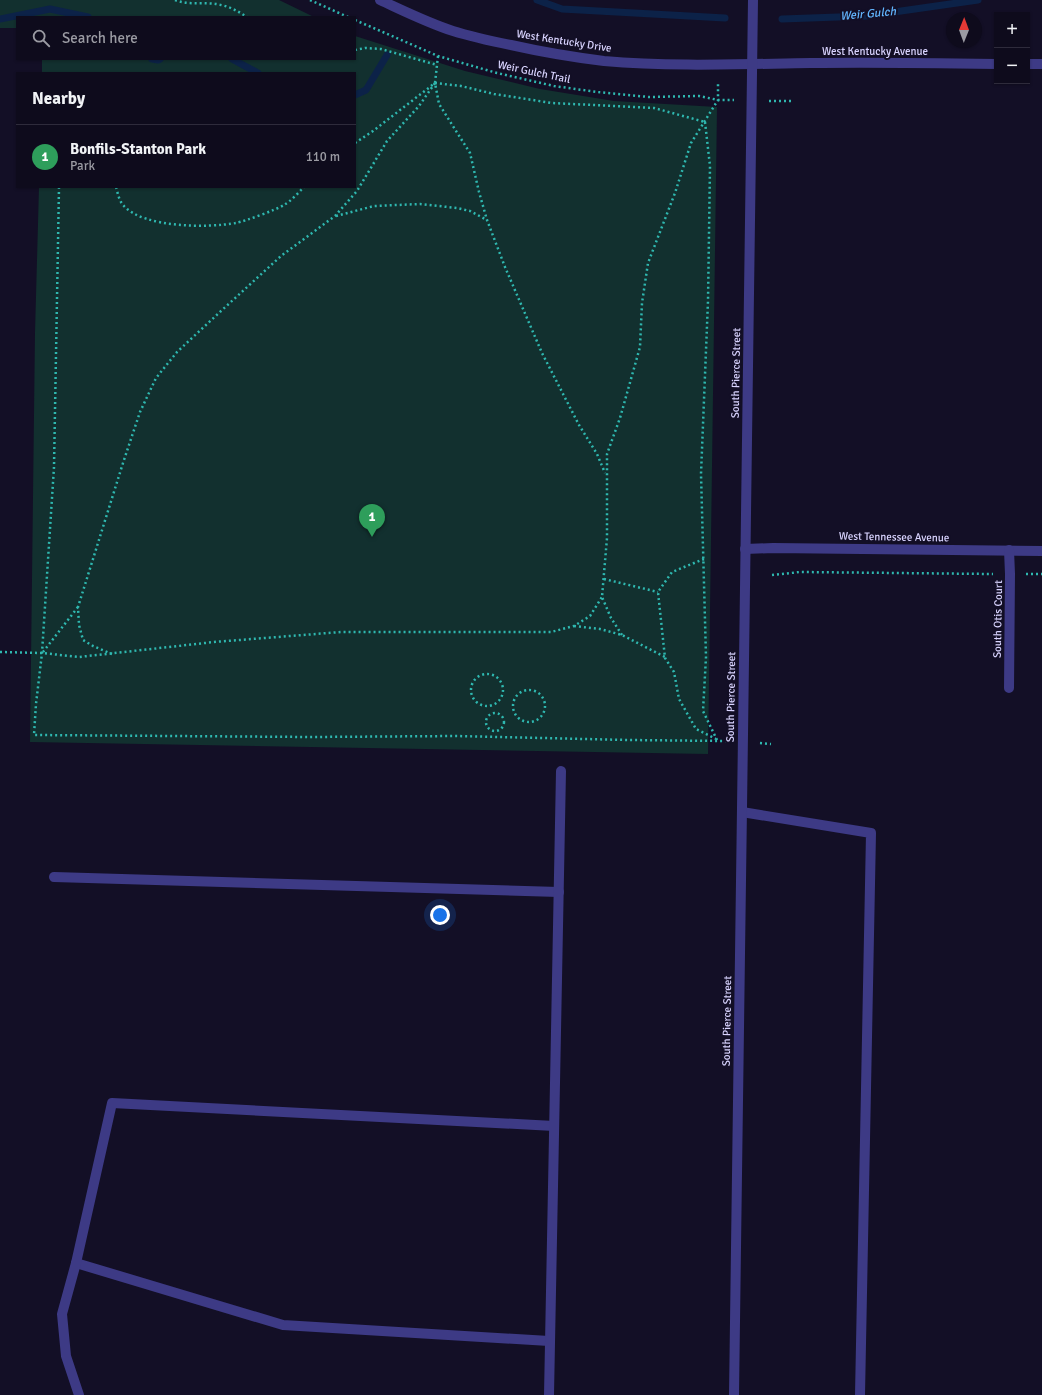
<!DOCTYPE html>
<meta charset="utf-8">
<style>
body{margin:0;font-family:Signika,sans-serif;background:#171425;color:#f1f3f6}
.controls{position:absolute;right:12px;top:12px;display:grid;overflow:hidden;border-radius:0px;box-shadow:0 1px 3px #0004}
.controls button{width:36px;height:36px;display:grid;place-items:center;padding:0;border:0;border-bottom:1px solid #2e2b3b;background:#0e0b1c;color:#f1f3f6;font:20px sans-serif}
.compass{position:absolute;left:946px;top:12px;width:36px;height:36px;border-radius:50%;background:#0e0b1c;box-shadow:0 1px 3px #0004;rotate:1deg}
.you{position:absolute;left:440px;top:915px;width:14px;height:14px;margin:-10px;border:3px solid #fff;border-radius:50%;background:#1a73e8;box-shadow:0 0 0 6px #1a73e833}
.badge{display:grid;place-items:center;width:26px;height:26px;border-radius:50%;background:#d93025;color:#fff;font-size:13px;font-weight:700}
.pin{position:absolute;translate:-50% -33px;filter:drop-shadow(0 1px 2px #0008)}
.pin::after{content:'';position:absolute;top:21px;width:14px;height:12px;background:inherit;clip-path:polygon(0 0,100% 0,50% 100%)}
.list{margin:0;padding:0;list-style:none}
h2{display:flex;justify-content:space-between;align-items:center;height:52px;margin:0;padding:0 16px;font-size:17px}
h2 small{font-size:13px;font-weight:400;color:#9b9ba3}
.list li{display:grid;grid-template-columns:26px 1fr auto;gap:12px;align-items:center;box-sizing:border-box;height:64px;padding:0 16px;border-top:1px solid #2e2b3b}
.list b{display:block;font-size:15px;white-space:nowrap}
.list p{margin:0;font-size:13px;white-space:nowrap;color:#9b9ba3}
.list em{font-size:13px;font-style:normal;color:#9b9ba3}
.icon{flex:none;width:22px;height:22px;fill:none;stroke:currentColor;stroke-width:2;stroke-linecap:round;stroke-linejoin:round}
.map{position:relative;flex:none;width:1042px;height:1395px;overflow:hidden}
.search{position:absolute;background:#0e0b1c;box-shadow:0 1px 3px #0004;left:16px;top:16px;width:340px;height:44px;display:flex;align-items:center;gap:10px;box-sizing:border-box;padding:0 14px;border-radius:0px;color:#9b9ba3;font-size:15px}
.panel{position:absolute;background:#0e0b1c;box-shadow:0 1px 3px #0004;left:16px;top:72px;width:340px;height:116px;border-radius:0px}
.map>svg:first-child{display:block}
</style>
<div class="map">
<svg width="1042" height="1395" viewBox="0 0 1042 1395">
<rect width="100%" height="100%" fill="#130f26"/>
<g fill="#12302f">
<polygon points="0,0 279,0 314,17 17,17 17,28 0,28"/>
<polygon points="355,36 465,71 540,89 614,101 717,107 708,754 30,742 35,333 39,187 355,187 355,73 42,73 42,59 355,59"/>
</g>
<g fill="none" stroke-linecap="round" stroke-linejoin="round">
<g stroke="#0c2248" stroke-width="7">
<polyline points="537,0 562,9 725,18"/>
<polyline points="0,19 50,9 88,17"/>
<polyline points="782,19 866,16 978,0"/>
<polyline points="152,59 158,60 160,59"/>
<polyline points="232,59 258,73"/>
<polyline points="355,95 366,90 387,55"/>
</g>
<g stroke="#2fb8b0" stroke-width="2.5" stroke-dasharray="2 3" stroke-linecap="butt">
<path d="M175,0C190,6 206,1 221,5C231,7 239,12 247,17"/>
<polyline points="310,0 348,17"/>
<polyline points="355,20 438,56 497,73 554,86 597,92 649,97 699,96 718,100 734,100"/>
<polyline points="355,50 365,48 381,49 437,65"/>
<polyline points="438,56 435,83 439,104 470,153 479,192 487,220 505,267 542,353 579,425 597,454 605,473"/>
<polyline points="769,101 793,101"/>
<polyline points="705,122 710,166 708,301 701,474 706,657 703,711 717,740"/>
<polyline points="355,143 373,131 435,83 461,86 494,94 552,103 654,108 705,122"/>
<polyline points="59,187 54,467 42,653 36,704 34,735 311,737 456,736 628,740 727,741"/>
<path d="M116,187C118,194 119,201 124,206C144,228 208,228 236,223C245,221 276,210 284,205C291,201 298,193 304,187"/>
<polyline points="336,216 374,206 420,204 457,208 470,211 487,220"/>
<polyline points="704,559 672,572 658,592 665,658 674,672 679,699 696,729 716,739"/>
<polyline points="1026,574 1042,574"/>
<polyline points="772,575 800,572 993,574"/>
<polyline points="604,579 658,592"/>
<polyline points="574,626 600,629 622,635 665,657"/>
<polyline points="622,635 611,618 602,597 607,538 607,454 620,418 640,347 642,303 648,263 675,193 691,143 718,100 718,82"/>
<polyline points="0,652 42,653 79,657 214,642 341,632 551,632 574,626 590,616 602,597"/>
<polyline points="43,652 78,607"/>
<polyline points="112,654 93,646 83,640 79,625 78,607 123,463 140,412 156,378 177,352 221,311 281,256 335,216 357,191 387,141 419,106 435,83"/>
<circle cx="487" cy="690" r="16"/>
<circle cx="529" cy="706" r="16"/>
<circle cx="495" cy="722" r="9"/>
<polyline points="760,743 771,744"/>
</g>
<g stroke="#3d3a85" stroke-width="10">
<path d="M380,0C404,11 428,23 453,31C472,37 491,41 511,45C542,52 572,57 604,61C672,67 742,64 811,63C873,62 935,63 997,64"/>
<polyline points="1027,64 1042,64"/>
<polyline points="745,549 773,548 1042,551"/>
<polyline points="1009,688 1010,574 1009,550"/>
<polyline points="742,812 871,833 860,1395"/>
<polyline points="54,877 559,892"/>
<polyline points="76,1263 283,1325 549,1341"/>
<polyline points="79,1395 66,1356 62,1314 76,1263 112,1103 554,1126"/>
<polyline points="549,1395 561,771"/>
<polyline points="734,1395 753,0"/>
</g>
</g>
<g text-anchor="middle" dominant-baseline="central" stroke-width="4" stroke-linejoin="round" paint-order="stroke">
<g font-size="11" fill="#d9d4ff" stroke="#130f26">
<text transform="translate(564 41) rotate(9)">West Kentucky Drive</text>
<text x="875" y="51">West Kentucky Avenue</text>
<text transform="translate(534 72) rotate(12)">Weir Gulch Trail</text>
<text transform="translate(736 373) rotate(-89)">South Pierce Street</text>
<text transform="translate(894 537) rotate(1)">West Tennessee Avenue</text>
<text transform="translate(998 619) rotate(-89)">South Otis Court</text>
<text transform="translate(731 697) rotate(-89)">South Pierce Street</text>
<text transform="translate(727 1021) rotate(-89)">South Pierce Street</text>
</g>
<g font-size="12" font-style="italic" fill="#62b6ff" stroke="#130f26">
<text transform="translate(868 14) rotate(-5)">Weir Gulch</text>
</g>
</g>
</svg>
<div class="controls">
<button>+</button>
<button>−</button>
</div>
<svg class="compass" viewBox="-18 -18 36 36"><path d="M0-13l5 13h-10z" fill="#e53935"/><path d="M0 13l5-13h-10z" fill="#9b9ba3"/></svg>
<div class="you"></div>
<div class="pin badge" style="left:372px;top:537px;background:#2e9e5b">1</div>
<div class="search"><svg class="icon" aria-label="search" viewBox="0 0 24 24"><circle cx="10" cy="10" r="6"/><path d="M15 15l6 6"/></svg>Search here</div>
<section class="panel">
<h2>Nearby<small></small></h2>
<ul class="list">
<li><span class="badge" style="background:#2e9e5b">1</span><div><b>Bonfils-Stanton Park</b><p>Park</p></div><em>110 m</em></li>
</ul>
</section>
</div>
